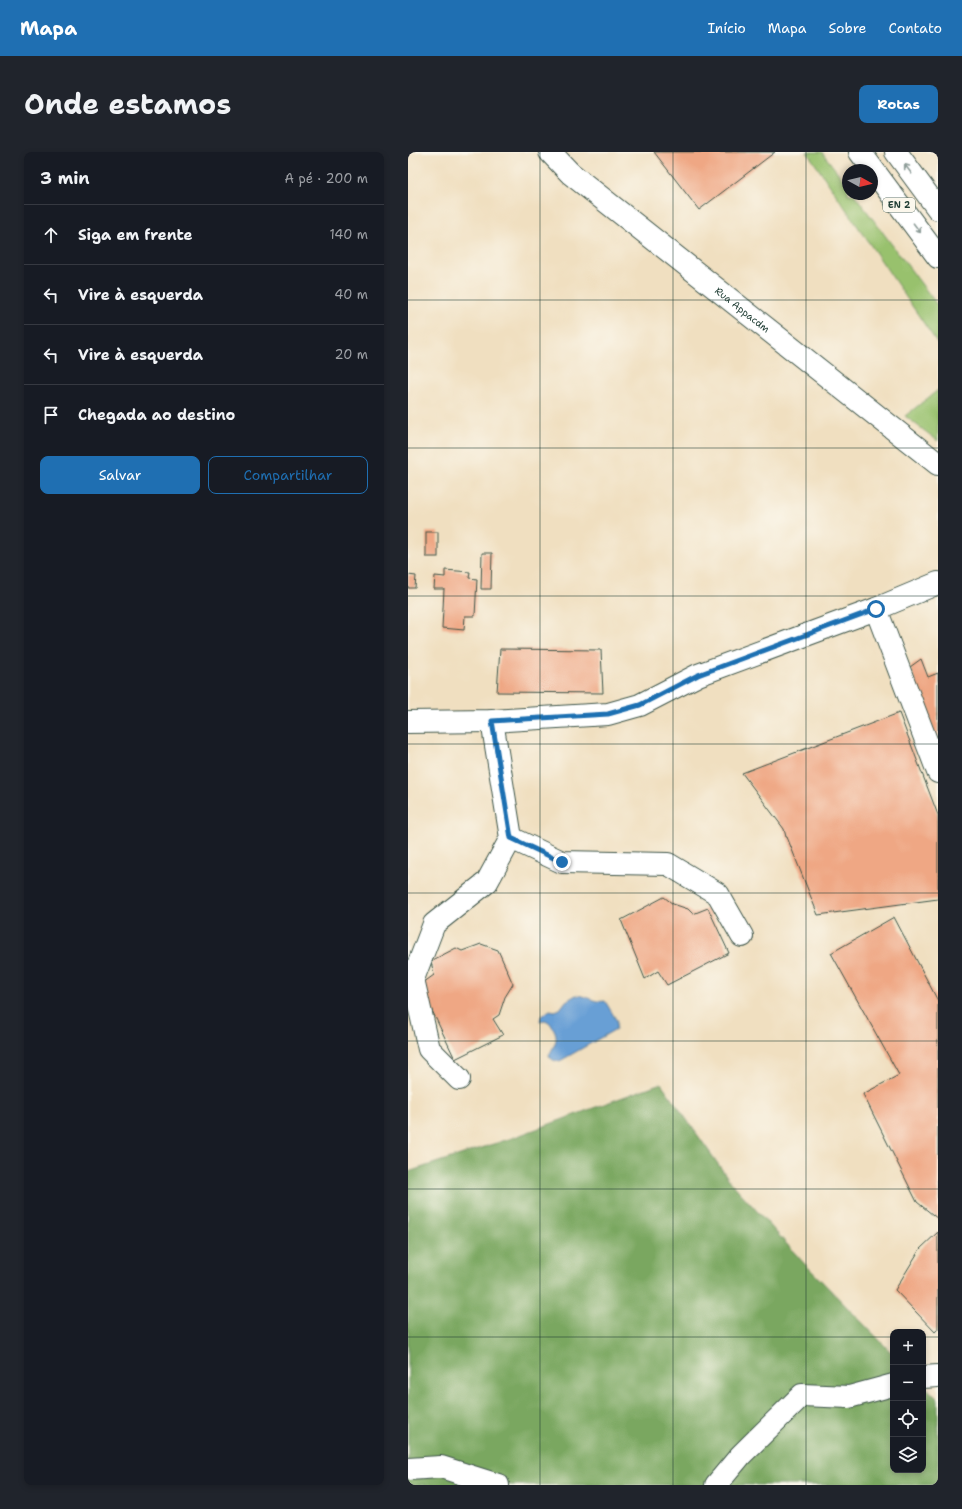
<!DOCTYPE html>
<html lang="pt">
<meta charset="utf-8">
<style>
body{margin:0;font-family:"Shantell Sans",sans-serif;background:#20242c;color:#f1f3f6}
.controls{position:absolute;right:12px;bottom:12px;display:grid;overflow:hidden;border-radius:8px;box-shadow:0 2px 6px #0003}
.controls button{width:36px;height:36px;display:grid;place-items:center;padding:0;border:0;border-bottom:1px solid #363941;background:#171b24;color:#f1f3f6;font:20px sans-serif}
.compass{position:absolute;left:434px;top:12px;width:36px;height:36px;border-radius:50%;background:#171b24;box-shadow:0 2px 6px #0003;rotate:98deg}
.stop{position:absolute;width:12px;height:12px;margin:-9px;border:3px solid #1f6fb2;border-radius:50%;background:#fff}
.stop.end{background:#1f6fb2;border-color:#fff;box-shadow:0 1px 4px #0008}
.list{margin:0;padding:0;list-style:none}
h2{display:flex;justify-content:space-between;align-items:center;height:52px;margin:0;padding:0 16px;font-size:17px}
h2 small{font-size:13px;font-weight:400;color:#9ea1a6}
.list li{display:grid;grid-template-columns:26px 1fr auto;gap:12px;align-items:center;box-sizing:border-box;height:60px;padding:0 16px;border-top:1px solid #363941}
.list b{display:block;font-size:15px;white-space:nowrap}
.list em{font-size:13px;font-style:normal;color:#9ea1a6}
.actions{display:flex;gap:8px;padding:12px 16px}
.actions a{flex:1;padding:9px 0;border:1px solid #1f6fb2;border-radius:8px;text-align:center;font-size:14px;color:#1f6fb2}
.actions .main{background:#1f6fb2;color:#fff}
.icon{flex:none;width:22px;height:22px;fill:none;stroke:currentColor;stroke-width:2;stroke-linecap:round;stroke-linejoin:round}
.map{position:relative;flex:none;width:530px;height:1333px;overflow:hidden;border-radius:8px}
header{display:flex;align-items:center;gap:24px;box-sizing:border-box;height:56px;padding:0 20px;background:#1f6fb2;color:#fff}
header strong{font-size:19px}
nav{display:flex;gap:22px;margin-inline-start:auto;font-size:14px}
.intro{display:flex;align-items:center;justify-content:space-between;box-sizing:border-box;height:96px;padding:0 24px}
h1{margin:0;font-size:28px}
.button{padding:10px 18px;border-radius:8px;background:#1f6fb2;color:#fff;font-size:14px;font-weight:700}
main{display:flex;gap:24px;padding:0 24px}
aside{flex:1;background:#171b24;border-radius:8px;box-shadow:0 2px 6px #0003}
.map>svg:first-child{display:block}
</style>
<header>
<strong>Mapa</strong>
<nav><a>Início</a><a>Mapa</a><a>Sobre</a><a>Contato</a></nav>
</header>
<div class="intro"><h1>Onde estamos</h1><a class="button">Rotas</a></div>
<main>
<aside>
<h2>3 min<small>A pé · 200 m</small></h2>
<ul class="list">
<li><svg class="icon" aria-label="ahead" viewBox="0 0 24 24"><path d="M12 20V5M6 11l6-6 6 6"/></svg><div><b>Siga em frente</b></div><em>140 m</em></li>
<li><svg class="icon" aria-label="left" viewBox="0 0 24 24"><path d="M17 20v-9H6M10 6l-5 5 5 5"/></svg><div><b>Vire à esquerda</b></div><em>40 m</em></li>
<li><svg class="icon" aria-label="left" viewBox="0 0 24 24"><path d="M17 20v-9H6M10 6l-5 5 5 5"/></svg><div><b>Vire à esquerda</b></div><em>20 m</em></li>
<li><svg class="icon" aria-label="arrive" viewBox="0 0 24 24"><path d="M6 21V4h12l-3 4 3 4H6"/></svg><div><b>Chegada ao destino</b></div></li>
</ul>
<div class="actions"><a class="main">Salvar</a><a>Compartilhar</a></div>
</aside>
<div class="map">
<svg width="530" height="1333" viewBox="0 0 530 1333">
<rect width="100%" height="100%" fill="#fbf7ec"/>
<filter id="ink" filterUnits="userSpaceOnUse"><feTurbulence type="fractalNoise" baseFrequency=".025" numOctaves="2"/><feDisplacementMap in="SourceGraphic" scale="8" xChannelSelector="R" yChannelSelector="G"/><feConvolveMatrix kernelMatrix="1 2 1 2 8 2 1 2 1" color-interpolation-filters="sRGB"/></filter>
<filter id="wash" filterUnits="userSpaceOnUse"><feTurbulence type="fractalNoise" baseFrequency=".012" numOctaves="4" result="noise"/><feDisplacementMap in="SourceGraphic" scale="16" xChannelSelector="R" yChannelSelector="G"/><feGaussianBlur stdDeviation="0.9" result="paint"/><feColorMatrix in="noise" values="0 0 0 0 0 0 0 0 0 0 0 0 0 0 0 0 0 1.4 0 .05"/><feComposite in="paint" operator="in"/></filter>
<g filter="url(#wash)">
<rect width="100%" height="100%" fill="#f0dfc0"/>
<g fill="#98c16d" stroke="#5c7f50">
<polygon points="399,0 414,0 440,34 440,42 446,42 530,154 530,192"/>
<polygon points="530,238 530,289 497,264"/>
</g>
<polygon fill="#7aa760" stroke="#4c724a" points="253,931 322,1029 394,1109 485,1202 485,1318 515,1318 515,1232 530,1247 530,1333 0,1333 0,1020 104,986"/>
<path fill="#679fd5" stroke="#436e84" d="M168,843C180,844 186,851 197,849L209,869L208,877L152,909C146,909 143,908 141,903C149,889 152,884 141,870L137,868L132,869L133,864L142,858L147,859L152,857L158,849Z"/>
<g id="blocks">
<g fill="#efa784">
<polygon points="246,0 367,0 291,58"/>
<rect x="18" y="380" width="12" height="25"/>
<polygon points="74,401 84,401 83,437 73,437"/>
<polygon points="37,418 62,420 61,426 69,427 67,464 57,464 56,478 34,476 36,437 26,437 27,424 37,425"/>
<polygon points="0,423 8,424 7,436 0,436"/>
<polygon points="92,497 193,498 195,541 89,540"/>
<polygon points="513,507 520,525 530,521 530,593 502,515"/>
<polygon points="491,561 530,663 530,747 410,763 379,685 378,685 376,677 334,621"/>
<polygon points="256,745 265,752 280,757 285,762 300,756 321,801 259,833 250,819 237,827 213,768"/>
<polygon points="486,765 530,849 530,1067 509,1050 455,942 491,923 423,801"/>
<polygon points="73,792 90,798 105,832 97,845 91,863 85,867 95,883 47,907 12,833 26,823 23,809 48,796 54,799"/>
<polygon points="530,1080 530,1177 527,1180 487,1138 512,1097"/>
</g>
</g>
</g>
<g filter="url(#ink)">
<use href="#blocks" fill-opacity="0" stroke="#3e5549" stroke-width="1"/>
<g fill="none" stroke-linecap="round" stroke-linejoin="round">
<defs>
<g id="minor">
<path id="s1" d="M142,0L162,21L530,312"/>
<polyline points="468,457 530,620"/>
<polyline points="0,570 84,569 200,562 232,553 290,523 468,457 530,431"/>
<polyline points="103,686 154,710 260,712 310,742 334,784"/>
<polyline points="51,927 21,897 5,827 26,772 79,730 103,686 84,569"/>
<polyline points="515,1225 530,1224"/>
<polyline points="0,1317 33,1315 90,1333"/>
<polyline points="308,1333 333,1303 394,1243 441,1245 485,1233"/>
</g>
<g id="major">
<polyline points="452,0 530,105"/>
<polyline points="488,0 530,57"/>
</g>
</defs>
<use href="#minor" stroke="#3e5549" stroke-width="24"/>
<use href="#major" stroke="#3e5549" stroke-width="24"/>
<use href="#minor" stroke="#fff" stroke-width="22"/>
<use href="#major" stroke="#fff" stroke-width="22"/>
</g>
<defs><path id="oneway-shaft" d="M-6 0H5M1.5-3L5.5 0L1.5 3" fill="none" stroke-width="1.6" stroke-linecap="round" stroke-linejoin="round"/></defs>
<g stroke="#8f9e9a">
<use href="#oneway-shaft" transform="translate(500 17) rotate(-127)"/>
<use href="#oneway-shaft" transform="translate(509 76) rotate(53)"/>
</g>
</g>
<g fill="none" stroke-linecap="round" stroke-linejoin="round" filter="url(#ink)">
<polyline stroke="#1f6fb2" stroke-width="5" points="154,710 103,686 84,569 200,562 232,553 290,523 468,457"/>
</g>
<path fill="none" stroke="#1f3d34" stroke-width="1" stroke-opacity="0.55" d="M132,0V1333M265,0V1333M398,0V1333M0,148H530M0,296H530M0,444H530M0,592H530M0,741H530M0,889H530M0,1037H530M0,1185H485M515,1185H530"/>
<g text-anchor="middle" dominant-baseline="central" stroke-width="3" stroke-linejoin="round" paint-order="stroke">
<rect fill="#fbf7ec" stroke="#61756b" stroke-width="1" x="475" y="46" width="32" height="14" rx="3"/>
<g font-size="9" font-weight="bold" fill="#1f3d34">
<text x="491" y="53">EN 2</text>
</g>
<g font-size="10" fill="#1f3d34" stroke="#fbf7ec">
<text stroke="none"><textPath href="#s1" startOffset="249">Rua Appacdm</textPath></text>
</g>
</g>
</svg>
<div class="controls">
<button>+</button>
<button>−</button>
<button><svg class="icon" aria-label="locate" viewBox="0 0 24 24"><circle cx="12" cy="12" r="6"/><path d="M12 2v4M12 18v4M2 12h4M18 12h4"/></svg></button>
<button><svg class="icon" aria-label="layers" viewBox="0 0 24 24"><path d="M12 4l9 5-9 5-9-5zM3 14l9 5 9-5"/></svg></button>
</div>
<svg class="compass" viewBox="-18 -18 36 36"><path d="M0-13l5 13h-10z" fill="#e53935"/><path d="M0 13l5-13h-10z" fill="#9ea1a6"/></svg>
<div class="stop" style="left:468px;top:457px"></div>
<div class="stop end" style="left:154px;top:710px"></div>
</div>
</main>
